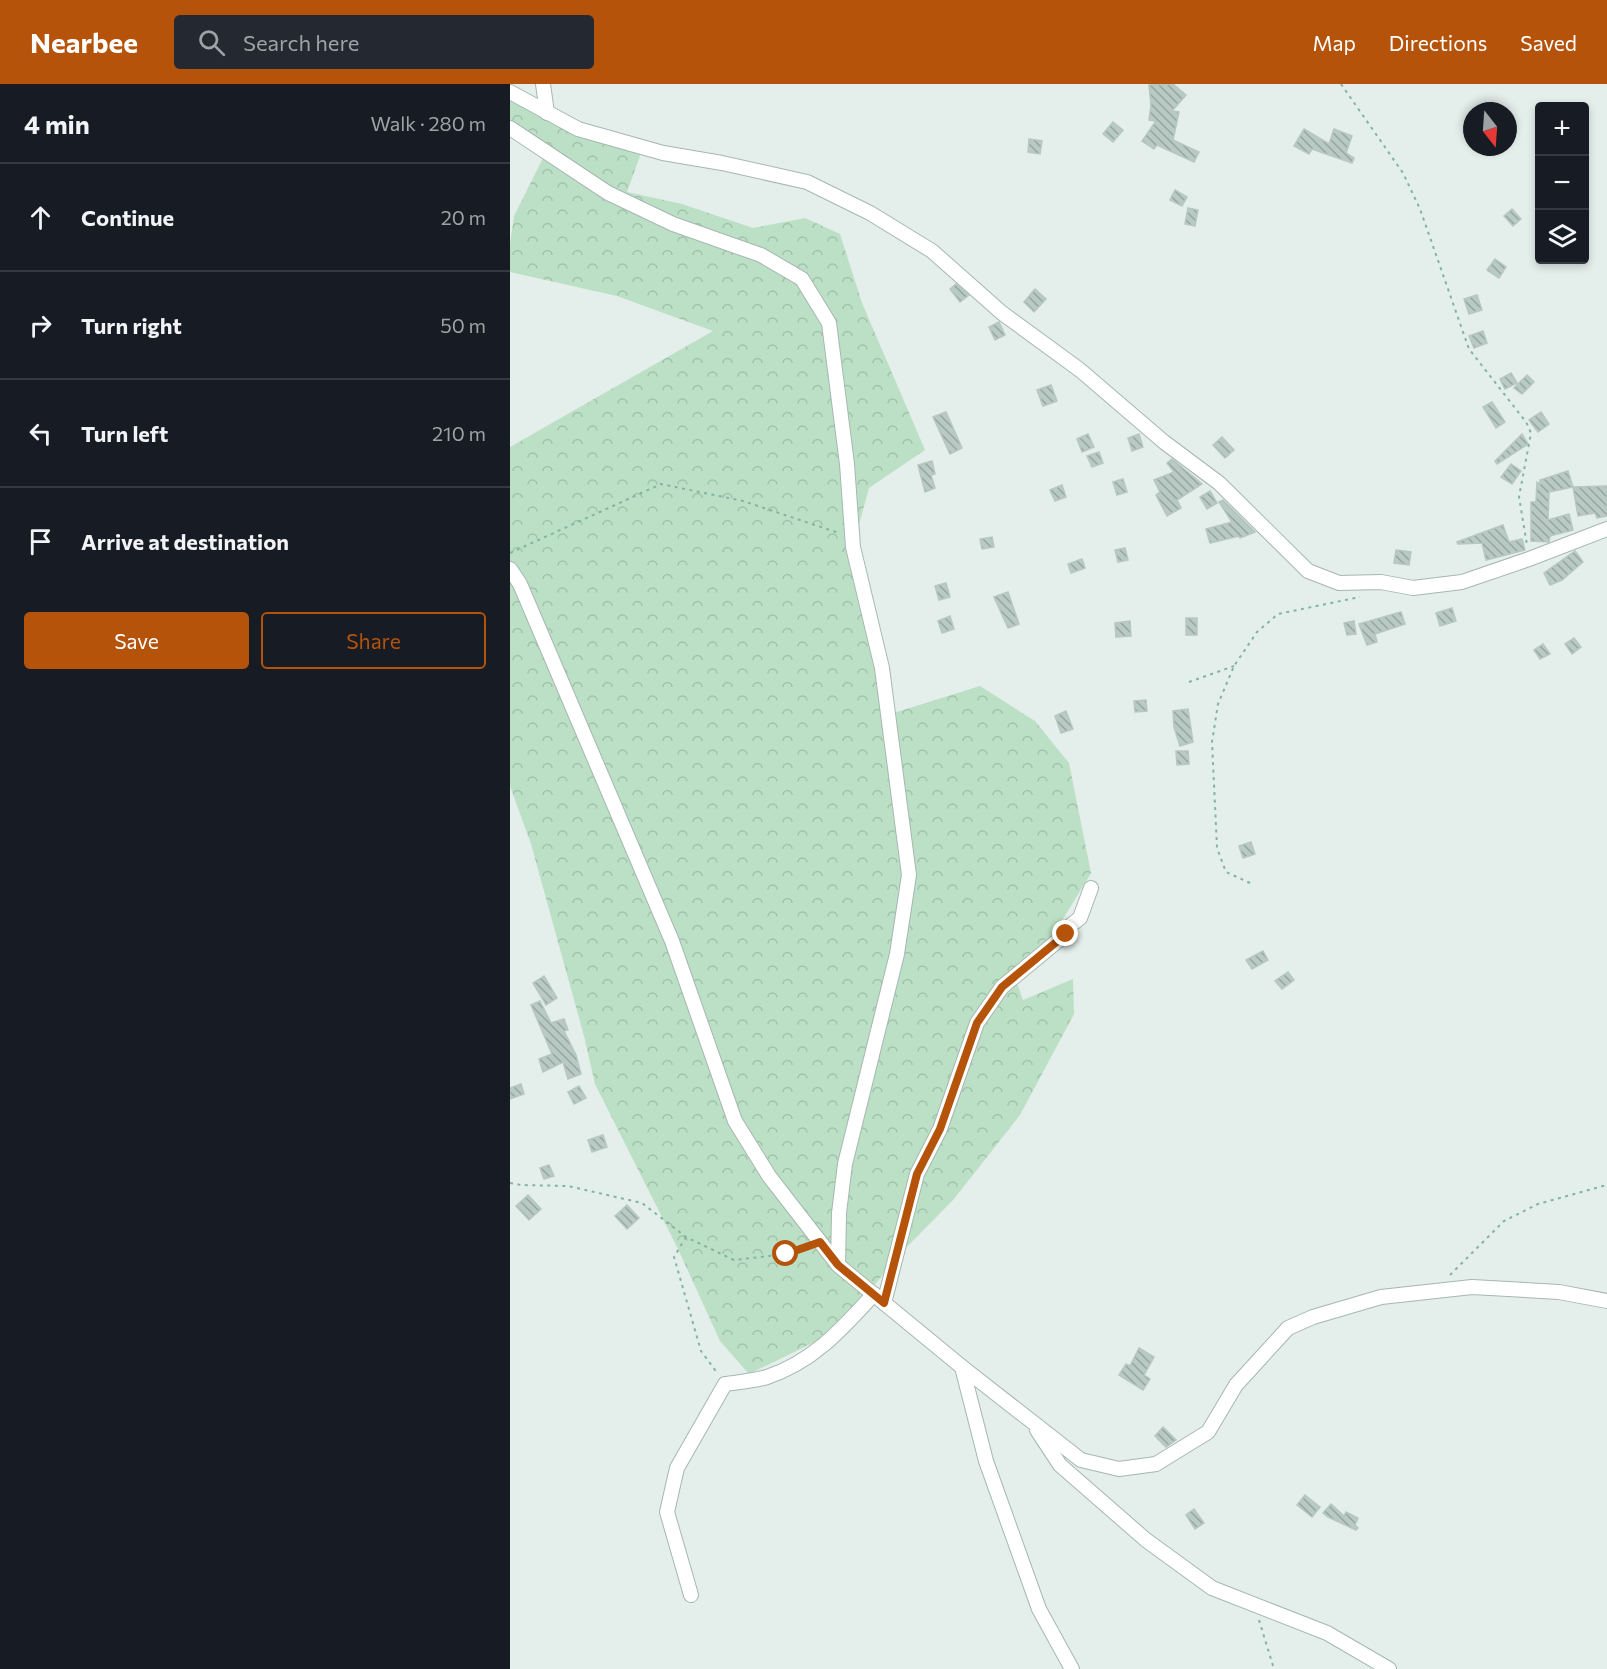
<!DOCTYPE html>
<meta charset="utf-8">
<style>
body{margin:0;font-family:Commissioner,sans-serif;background:#242831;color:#f1f3f6}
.controls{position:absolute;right:18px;top:18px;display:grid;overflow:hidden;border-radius:6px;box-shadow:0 3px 9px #0003}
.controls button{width:54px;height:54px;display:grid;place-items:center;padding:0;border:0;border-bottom:2px solid #363941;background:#171b24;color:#f1f3f6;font:30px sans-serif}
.compass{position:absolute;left:953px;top:18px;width:54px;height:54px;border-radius:50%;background:#171b24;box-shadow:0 3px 9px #0003;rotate:163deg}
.stop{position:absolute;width:18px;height:18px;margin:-14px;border:4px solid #b45309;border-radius:50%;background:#fff}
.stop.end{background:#b45309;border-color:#fff;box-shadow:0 2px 6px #0008}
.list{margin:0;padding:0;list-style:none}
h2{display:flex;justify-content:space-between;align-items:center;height:78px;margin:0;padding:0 24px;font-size:26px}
h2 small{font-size:20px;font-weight:400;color:#9ea1a6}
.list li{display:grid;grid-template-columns:39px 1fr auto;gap:18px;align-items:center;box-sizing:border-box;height:108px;padding:0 24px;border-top:2px solid #363941}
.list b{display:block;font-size:22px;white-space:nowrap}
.list em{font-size:20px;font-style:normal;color:#9ea1a6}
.actions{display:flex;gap:12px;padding:18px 24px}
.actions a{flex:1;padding:14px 0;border:2px solid #b45309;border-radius:6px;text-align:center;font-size:21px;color:#b45309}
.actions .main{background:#b45309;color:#fff}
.icon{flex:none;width:33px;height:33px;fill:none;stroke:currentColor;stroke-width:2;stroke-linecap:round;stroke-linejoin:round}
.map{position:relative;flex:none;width:1097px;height:1585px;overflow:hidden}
header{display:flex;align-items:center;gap:36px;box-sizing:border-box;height:84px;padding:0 30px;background:#b45309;color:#fff}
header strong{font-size:28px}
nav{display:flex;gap:33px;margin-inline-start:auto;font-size:21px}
.search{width:420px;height:54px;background:#242831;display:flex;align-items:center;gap:15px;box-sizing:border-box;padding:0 21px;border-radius:6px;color:#9ea1a6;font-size:22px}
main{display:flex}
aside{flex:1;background:#171b24}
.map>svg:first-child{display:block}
</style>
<header>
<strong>Nearbee</strong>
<div class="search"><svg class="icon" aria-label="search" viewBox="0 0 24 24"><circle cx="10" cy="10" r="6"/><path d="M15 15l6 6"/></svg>Search here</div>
<nav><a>Map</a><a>Directions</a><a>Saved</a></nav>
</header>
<main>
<aside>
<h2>4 min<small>Walk · 280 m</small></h2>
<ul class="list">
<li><svg class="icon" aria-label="ahead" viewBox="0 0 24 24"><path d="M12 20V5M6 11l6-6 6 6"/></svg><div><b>Continue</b></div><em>20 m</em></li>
<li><svg class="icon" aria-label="right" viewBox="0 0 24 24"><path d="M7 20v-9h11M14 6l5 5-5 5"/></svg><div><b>Turn right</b></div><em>50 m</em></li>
<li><svg class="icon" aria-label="left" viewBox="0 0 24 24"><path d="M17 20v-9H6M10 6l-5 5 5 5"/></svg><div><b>Turn left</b></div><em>210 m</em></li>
<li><svg class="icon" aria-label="arrive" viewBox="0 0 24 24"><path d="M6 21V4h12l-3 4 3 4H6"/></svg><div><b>Arrive at destination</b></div></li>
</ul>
<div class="actions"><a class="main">Save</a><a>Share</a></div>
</aside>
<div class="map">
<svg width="1097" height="1585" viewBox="0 0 1097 1585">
<defs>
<pattern id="forest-crowns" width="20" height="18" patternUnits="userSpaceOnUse" patternTransform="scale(1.5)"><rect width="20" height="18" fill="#bce0c6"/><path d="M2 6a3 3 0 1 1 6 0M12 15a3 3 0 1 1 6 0" fill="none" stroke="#a1c1ab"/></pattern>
<pattern id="building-back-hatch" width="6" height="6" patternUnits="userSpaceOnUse" patternTransform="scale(1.5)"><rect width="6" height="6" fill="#b9c9c3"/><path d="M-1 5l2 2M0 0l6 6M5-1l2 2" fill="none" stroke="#96a59f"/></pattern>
</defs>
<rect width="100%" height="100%" fill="#e4eeea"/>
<polygon fill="url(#forest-crowns)" points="0,8 58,36 134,61 117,108 172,120 243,144 295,134 330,150 352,219 415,366 359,404 347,448 377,631 470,602 525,637 559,679 581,789 533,868 507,899 513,916 563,895 564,930 510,1031 444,1115 389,1171 327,1247 239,1290 210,1257 168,1165 85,1000 74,952 21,760 0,702 0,363 203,247 107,212 0,188 0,160 4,132 36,68 0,44"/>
<g fill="url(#building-back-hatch)" stroke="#b6c8c1" stroke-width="1.5">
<polygon points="663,0 676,11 662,27 669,28 663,56 689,68 684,78 647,61 644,65 632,57 646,37 639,36 641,21 639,1"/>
<polygon points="603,38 613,46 603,58 593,50"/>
<polygon points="794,45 819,60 824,45 842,52 836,69 844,74 842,79 802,65 799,70 784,62"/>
<polygon points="519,55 532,57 530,70 518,68"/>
<polygon points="665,106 677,113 672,122 660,116"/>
<polygon points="678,124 688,126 685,142 675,140"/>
<polygon points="1002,125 1011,135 1003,142 994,132"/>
<polygon points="985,175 996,183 989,194 977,186"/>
<polygon points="446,200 459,211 450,218 440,205"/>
<polygon points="525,205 536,215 524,228 514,218"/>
<polygon points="967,211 972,226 959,230 954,215"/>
<polygon points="489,238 495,251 485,256 479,243"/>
<polygon points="973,247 977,259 964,264 959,252"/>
<polygon points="1001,289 1007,299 995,305 990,295"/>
<polygon points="1017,291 1024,298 1012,310 1004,304"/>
<polygon points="541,301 547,317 533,322 527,306"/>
<polygon points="982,318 995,338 986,344 973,323"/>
<polygon points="436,328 452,364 440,370 423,333"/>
<polygon points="1031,328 1039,340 1028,348 1019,336"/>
<polygon points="578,350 584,363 572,368 567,355"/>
<polygon points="629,350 633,363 622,367 618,354"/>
<polygon points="1012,350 1018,360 987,380 985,377"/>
<polygon points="712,353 724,366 715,374 703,361"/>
<polygon points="589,368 593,379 582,383 577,372"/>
<polygon points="662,375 692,400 667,416 671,424 657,432 646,411 650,408 644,396 664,388 657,379"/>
<polygon points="422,377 425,390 421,391 425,404 415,408 408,381"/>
<polygon points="1001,380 1011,387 1002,400 991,393"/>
<polygon points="1058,387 1063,403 1039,408 1038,436 1059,430 1063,446 1040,452 1039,458 1021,457 1021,418 1026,418 1027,398 1030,400 1030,396"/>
<polygon points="613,395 617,408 607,411 603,398"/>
<polygon points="552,401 556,413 545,417 540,406"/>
<polygon points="1097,402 1097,432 1087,434 1085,429 1068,432 1063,403"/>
<polygon points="700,407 707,419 697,425 690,413"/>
<polygon points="713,416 745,448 730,454 729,452 700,459 696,445 722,438 709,418"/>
<polygon points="993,441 999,458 1012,455 1015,466 976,476 972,459 948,460 947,458"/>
<polygon points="482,453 484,463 472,465 470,455"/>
<polygon points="615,464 618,476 608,478 605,466"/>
<polygon points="886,466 901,468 899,481 884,479"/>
<polygon points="1065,467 1073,478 1052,496 1040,501 1034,489"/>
<polygon points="572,475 575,484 561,489 558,480"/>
<polygon points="436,499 440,513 429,516 425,502"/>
<polygon points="498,508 509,540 498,544 484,513"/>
<polygon points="942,524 946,537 930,542 926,529"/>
<polygon points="891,528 895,540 865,550 867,558 857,561 849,540"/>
<polygon points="440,532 444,545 432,549 428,537"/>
<rect x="676" y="534" width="11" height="17"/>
<polygon points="620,537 621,552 606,553 605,539"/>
<polygon points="844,537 846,550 837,551 834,539"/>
<polygon points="1064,554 1071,563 1062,570 1055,560"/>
<polygon points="1033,560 1040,570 1030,575 1024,566"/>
<polygon points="636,616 637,627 625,628 624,617"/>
<polygon points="678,625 683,658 670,662 664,643 663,627"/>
<polygon points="556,627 563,645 551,649 545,632"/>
<polygon points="666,667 678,667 679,680 667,681"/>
<polygon points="741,758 745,770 733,774 729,762"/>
<polygon points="753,867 758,876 742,885 736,876"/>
<polygon points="778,888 784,896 772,905 765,897"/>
<polygon points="34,892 47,914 36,921 23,899"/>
<polygon points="30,917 41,939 54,935 58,946 54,947 66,971 71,990 58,995 53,978 33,988 29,975 42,970 21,921"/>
<polygon points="11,1000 14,1010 0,1015 0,1004"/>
<polygon points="69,1002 76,1014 64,1020 58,1008"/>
<polygon points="93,1051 97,1063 82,1068 78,1056"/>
<polygon points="39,1081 44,1092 34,1095 30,1084"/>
<polygon points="18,1111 31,1125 19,1136 6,1122"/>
<polygon points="117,1121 129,1134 117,1145 105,1132"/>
<polygon points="629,1264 644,1273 634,1291 640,1295 633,1306 609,1291 616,1280 620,1282"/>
<polygon points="653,1343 666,1356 656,1363 645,1352"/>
<polygon points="795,1411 810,1423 802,1433 787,1421"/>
<polygon points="821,1420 834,1432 836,1428 848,1434 845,1441 848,1444 846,1446 818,1433 813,1429"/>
<polygon points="684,1425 694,1439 685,1445 676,1431"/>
</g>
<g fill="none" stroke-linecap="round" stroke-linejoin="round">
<defs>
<g id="minor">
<polyline points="33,0 37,29"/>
<polyline points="0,8 68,45 153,69 212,79 297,98 360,129 422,167 492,229 570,286 654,358 709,399 798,487 829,499 871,498 903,504 952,498 1019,475 1097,445"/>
<polyline points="0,44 98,109 163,140 251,171 292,195 319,239 337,380 343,463 372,584 399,791 387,870 335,1080 329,1129 328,1181"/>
<polyline points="0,485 10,500 162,857 225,1037 259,1092 328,1181 452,1283 571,1376 609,1385 646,1380 698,1348 726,1301 778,1244 803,1233 871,1213 962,1203 1049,1208 1097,1217"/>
<polyline points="374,1219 407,1090 430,1045 467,939 492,903 556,850 561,841 570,834 581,804"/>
<polyline points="452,1283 476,1377 529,1525 562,1585"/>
<polyline points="527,1346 550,1381 636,1456 702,1504 817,1549 879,1585"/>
<path d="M181,1511L157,1428L167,1384L215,1300C229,1298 244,1297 257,1293C303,1278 332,1245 364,1210"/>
</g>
</defs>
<use href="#minor" stroke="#a6b7b1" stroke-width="16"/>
<g stroke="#83b3a4" stroke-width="2" stroke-dasharray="3 4.5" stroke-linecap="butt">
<polyline points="831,0 893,89 910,125 959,265 1016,338 1021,349 1009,413 1017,461"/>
<polyline points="0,469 151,400 233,417 329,449"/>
<polyline points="679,598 724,582"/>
<polyline points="740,799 716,788 707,764 702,658 708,620 724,582 747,548 768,530 850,513"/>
<polyline points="0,1099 11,1101 58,1102 132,1119 176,1153 224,1176 276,1170 297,1162"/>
<polyline points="176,1153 164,1173 191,1267 208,1290"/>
<polyline points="940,1191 994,1137 1028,1120 1097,1101"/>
<polyline points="749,1536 764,1585"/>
</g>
<use href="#minor" stroke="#fff" stroke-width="14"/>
</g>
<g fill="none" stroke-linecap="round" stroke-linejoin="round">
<polyline stroke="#b45309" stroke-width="8" points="276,1170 310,1158 328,1181 374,1219 407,1090 430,1045 467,939 492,903 556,850"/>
</g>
</svg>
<div class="controls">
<button>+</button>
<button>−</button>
<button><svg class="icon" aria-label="layers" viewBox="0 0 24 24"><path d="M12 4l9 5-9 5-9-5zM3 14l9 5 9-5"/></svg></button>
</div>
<svg class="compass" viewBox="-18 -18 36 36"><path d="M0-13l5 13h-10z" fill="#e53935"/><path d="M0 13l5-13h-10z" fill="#9ea1a6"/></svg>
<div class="stop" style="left:276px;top:1170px"></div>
<div class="stop end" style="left:556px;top:850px"></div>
</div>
</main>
